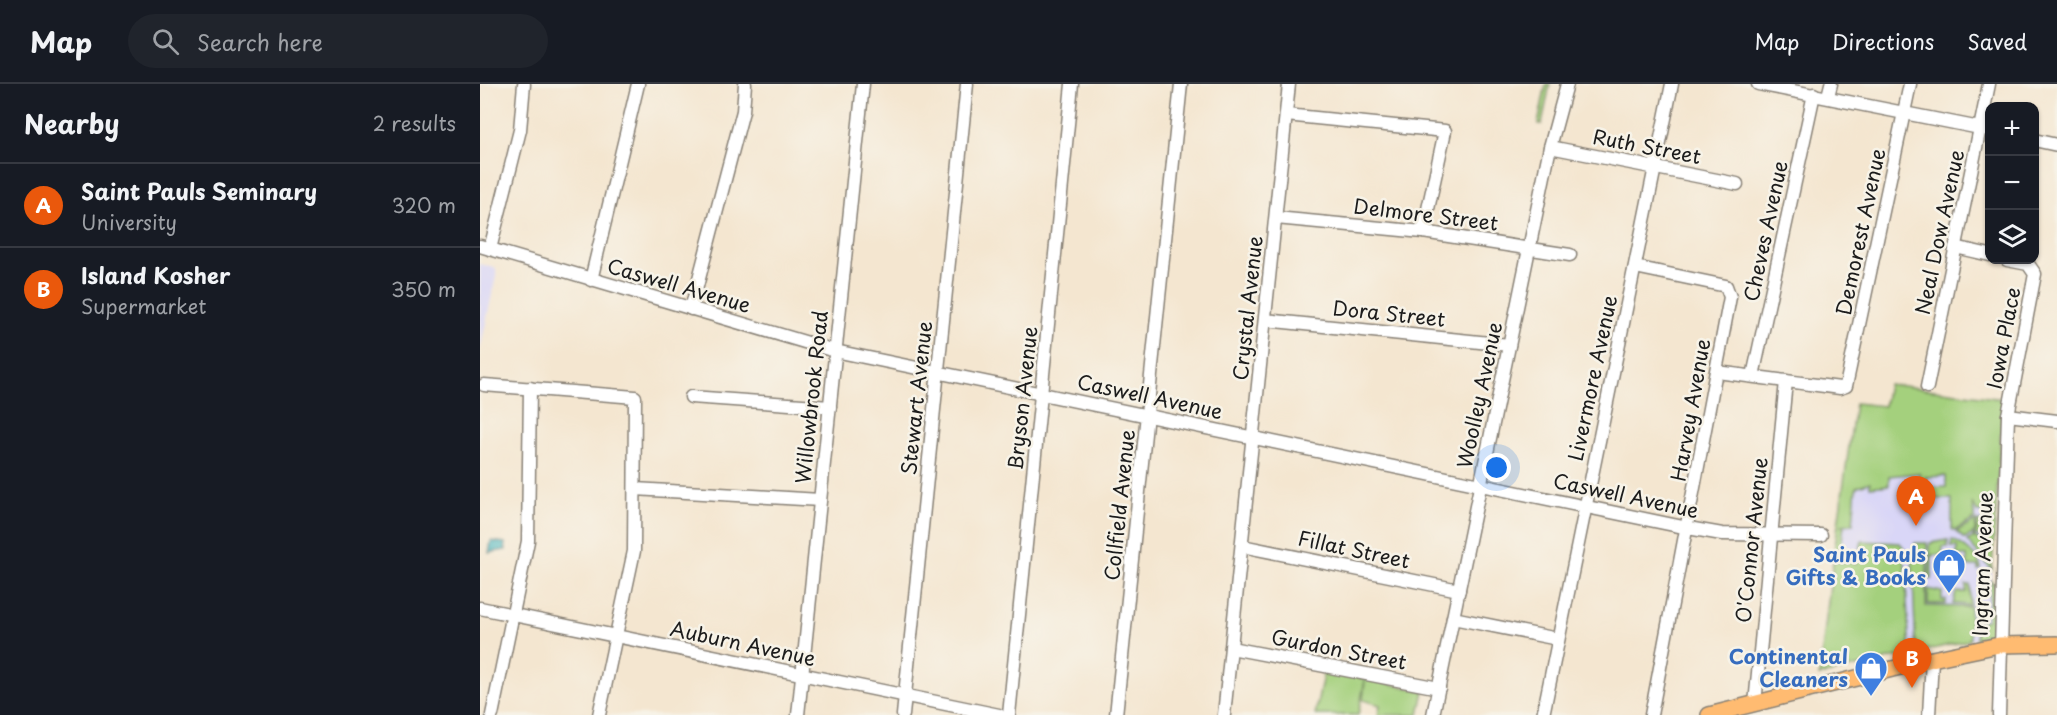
<!DOCTYPE html>
<meta charset="utf-8">
<style>
body{margin:0;font-family:"Playpen Sans",sans-serif;background:#20242c;color:#f1f3f6}
.controls{position:absolute;right:18px;top:18px;display:grid;overflow:hidden;border-radius:12px;box-shadow:0 2px 4px #0004}
.controls button{width:54px;height:54px;display:grid;place-items:center;padding:0;border:0;border-bottom:2px solid #363941;background:#171b24;color:#f1f3f6;font:30px sans-serif}
.you{position:absolute;left:1017px;top:384px;width:21px;height:21px;margin:-15px;border:4px solid #fff;border-radius:50%;background:#1a73e8;box-shadow:0 0 0 9px #1a73e833}
.badge{display:grid;place-items:center;width:39px;height:39px;border-radius:50%;background:#ea580c;color:#fff;font-size:20px;font-weight:700}
.pin{position:absolute;translate:-50% -50px;filter:drop-shadow(0 2px 3px #0008)}
.pin::after{content:'';position:absolute;top:32px;width:21px;height:18px;background:inherit;clip-path:polygon(0 0,100% 0,50% 100%)}
.list{margin:0;padding:0;list-style:none}
h2{display:flex;justify-content:space-between;align-items:center;height:78px;margin:0;padding:0 24px;font-size:26px}
h2 small{font-size:20px;font-weight:400;color:#9ea1a6}
.list li{display:grid;grid-template-columns:39px 1fr auto;gap:18px;align-items:center;box-sizing:border-box;height:84px;padding:0 24px;border-top:2px solid #363941}
.list b{display:block;font-size:22px;white-space:nowrap}
.list p{margin:0;font-size:20px;white-space:nowrap;color:#9ea1a6}
.list em{font-size:20px;font-style:normal;color:#9ea1a6}
.icon{flex:none;width:33px;height:33px;fill:none;stroke:currentColor;stroke-width:2;stroke-linecap:round;stroke-linejoin:round}
.map{position:relative;flex:none;width:1577px;height:631px;overflow:hidden}
header{display:flex;align-items:center;gap:36px;box-sizing:border-box;height:84px;padding:0 30px;background:#171b24;border-bottom:2px solid #363941}
header strong{font-size:28px}
nav{display:flex;gap:33px;margin-inline-start:auto;font-size:21px}
.search{width:420px;height:54px;background:#20242c;display:flex;align-items:center;gap:15px;box-sizing:border-box;padding:0 21px;border-radius:33px;color:#9ea1a6;font-size:22px}
main{display:flex}
aside{flex:1;background:#171b24}
.map>svg:first-child{display:block}
</style>
<header>
<strong>Map</strong>
<div class="search"><svg class="icon" aria-label="search" viewBox="0 0 24 24"><circle cx="10" cy="10" r="6"/><path d="M15 15l6 6"/></svg>Search here</div>
<nav><a>Map</a><a>Directions</a><a>Saved</a></nav>
</header>
<main>
<aside>
<h2>Nearby<small>2 results</small></h2>
<ul class="list">
<li><span class="badge">A</span><div><b>Saint Pauls Seminary</b><p>University</p></div><em>320 m</em></li>
<li><span class="badge">B</span><div><b>Island Kosher</b><p>Supermarket</p></div><em>350 m</em></li>
</ul>
</aside>
<div class="map">
<svg width="1577" height="631" viewBox="0 0 1577 631">
<rect width="100%" height="100%" fill="#f7f3e8"/>
<filter id="ink" filterUnits="userSpaceOnUse"><feTurbulence type="fractalNoise" baseFrequency=".0167" numOctaves="2"/><feDisplacementMap in="SourceGraphic" scale="12" xChannelSelector="R" yChannelSelector="G"/><feConvolveMatrix kernelMatrix="1 2 1 2 8 2 1 2 1" color-interpolation-filters="sRGB"/></filter>
<filter id="wash" filterUnits="userSpaceOnUse"><feTurbulence type="fractalNoise" baseFrequency=".008" numOctaves="4" result="noise"/><feDisplacementMap in="SourceGraphic" scale="24" xChannelSelector="R" yChannelSelector="G"/><feGaussianBlur stdDeviation="1.35" result="paint"/><feColorMatrix in="noise" values="0 0 0 0 0 0 0 0 0 0 0 0 0 0 0 0 0 1.4 0 .05"/><feComposite in="paint" operator="in"/></filter>
<g filter="url(#wash)">
<rect width="100%" height="100%" fill="#f4e6d0"/>
<g fill="#d9d6f7">
<polygon points="0,180 16,184 16,192 0,266"/>
<polygon points="1408,300 1523,315 1507,552 1339,592 1375,319 1404,322"/>
</g>
<g fill="#a4d07d" stroke="#60764c" stroke-width="1.5" fill-rule="evenodd">
<polygon points="1066,0 1070,0 1062,40 1058,40"/>
<path d="M1408,300L1523,315L1512,486L1487,457L1492,454L1506,457L1504,451L1493,453L1496,449L1498,437L1510,439V428H1497L1492,419L1495,435L1474,447L1472,445V415H1442L1439,389L1409,392V401L1390,403V398L1376,403L1373,440L1361,441L1364,442L1360,470L1354,469L1375,319L1404,322ZM1466,392V403L1447,404L1446,393Z"/>
<polygon points="1496,437 1495,448 1485,455 1476,448"/>
<polygon points="1468,456 1468,463 1463,463 1462,471 1452,471 1452,495 1449,495 1450,459"/>
<path d="M1472,456C1483,460 1500,473 1501,485L1498,486V482H1487V472H1477V463H1471Z"/>
<polygon points="1382,457 1420,459 1424,464 1430,570 1339,592 1353,477 1377,479"/>
<polygon points="1435,459 1447,459 1447,495 1444,495 1443,500 1446,500 1446,522 1490,523 1490,556 1436,569 1432,472"/>
<polygon points="1511,496 1516,502 1513,551 1496,555 1496,538 1507,536"/>
<polygon points="1486,501 1490,501 1490,521 1473,520 1476,508 1486,508"/>
<polygon points="1448,505 1462,508 1462,516 1466,516 1466,520 1448,520"/>
<polygon points="844,586 944,607 939,631 898,631 900,621 883,616 885,596 878,631 835,631"/>
</g>
<polygon fill="#42b2bb" stroke="#2f676c" stroke-width="1.5" points="11,457 25,459 26,466 9,469"/>
</g>
<g filter="url(#ink)">
<g fill="none" stroke-linecap="round" stroke-linejoin="round">
<defs>
<g id="minor">
<polyline points="1278,0 1510,46"/>
<polyline points="1348,12 1351,0"/>
<polyline points="806,31 965,47 943,148"/>
<polyline points="1554,56 1577,61"/>
<polyline points="1070,63 1257,100"/>
<polyline points="796,134 943,148 1090,171"/>
<polyline points="0,162 355,267 1208,444 1242,450 1341,451"/>
<polyline points="1475,163 1510,171"/>
<polyline points="10,165 40,46 44,0"/>
<polyline points="1155,183 1246,202 1250,213 1171,631"/>
<polyline points="111,196 158,0"/>
<polyline points="211,225 263,27 265,0"/>
<polyline points="785,236 1029,261"/>
<polyline points="1237,288 1360,304 1366,302 1430,0"/>
<polyline points="1273,292 1334,10"/>
<polyline points="4,301 155,313 154,467 119,631"/>
<polyline points="1447,303 1509,0"/>
<polyline points="211,313 350,323"/>
<polyline points="1528,331 1577,337"/>
<polyline points="155,405 340,416"/>
<polyline points="762,462 979,506"/>
<polyline points="0,524 519,631"/>
<polyline points="973,534 1078,555"/>
<polyline points="751,564 959,604"/>
<polyline points="1275,620 1306,297"/>
<polyline points="12,631 48,457 50,304"/>
<polyline points="318,631 383,0"/>
<polyline points="423,631 487,0"/>
<polyline points="529,631 592,0"/>
<polyline points="636,631 701,0"/>
<polyline points="744,631 809,0"/>
<polyline points="953,631 1070,63 1087,0"/>
<polyline points="1063,631 1192,0"/>
<polyline points="1449,631 1452,575"/>
<polyline points="1519,631 1528,331 1555,190 1548,180 1527,176"/>
</g>
<polyline id="major" points="1229,631 1452,575 1519,561 1577,560"/>
</defs>
<use href="#minor" stroke="#888176" stroke-width="15"/>
<use href="#major" stroke="#888176" stroke-width="18"/>
<use href="#minor" stroke="#fff" stroke-width="12"/>
<use href="#major" stroke="#ffbb71" stroke-width="15"/>
</g>
</g>
<defs>
<symbol id="shop-pin" viewBox="-11 -11 22 30"><path d="M0 17L-7.5 6A9.5 9.5 0 1 1 7.5 6Z" fill="#3f7fe0" stroke="#f7f3e8"/><path d="M-5-2.5h2.3a2.7 3.5 0 0 1 5.4 0H5L5.5 6h-11ZM-1.5-2.5h3a1.5 2.3 0 0 0-3 0Z" fill="#fff"/></symbol>
</defs>
<g fill-rule="evenodd">
<use href="#shop-pin" x="1450" y="462" width="38" height="52"/>
<use href="#shop-pin" x="1372" y="565" width="38" height="52"/>
</g>
<g text-anchor="middle" dominant-baseline="central" stroke-width="5" stroke-linejoin="round" paint-order="stroke">
<g font-size="20" fill="#1c1c1c" stroke="#f7f3e8">
<text transform="translate(1167 62) rotate(11)">Ruth Street</text>
<text transform="translate(946 130) rotate(7)">Delmore Street</text>
<text transform="translate(1285 147) rotate(-78)">Cheves Avenue</text>
<text transform="translate(1380 148) rotate(-78)">Demorest Avenue</text>
<text transform="translate(1459 148) rotate(-78)">Neal Dow Avenue</text>
<text transform="translate(199 201) rotate(16)">Caswell Avenue</text>
<text transform="translate(767 224) rotate(-84)">Crystal Avenue</text>
<text transform="translate(909 229) rotate(6)">Dora Street</text>
<text transform="translate(1523 254) rotate(-79)">Iowa Place</text>
<text transform="translate(1112 294) rotate(-78)">Livermore Avenue</text>
<text transform="translate(999 311) rotate(-78)">Woolley Avenue</text>
<text transform="translate(670 312) rotate(12)">Caswell Avenue</text>
<text transform="translate(331 313) rotate(-84)">Willowbrook Road</text>
<text transform="translate(436 314) rotate(-84)">Stewart Avenue</text>
<text transform="translate(542 314) rotate(-84)">Bryson Avenue</text>
<text transform="translate(1210 326) rotate(-80)">Harvey Avenue</text>
<text transform="translate(1146 411) rotate(12)">Caswell Avenue</text>
<text transform="translate(639 421) rotate(-84)">Collfield Avenue</text>
<text transform="translate(1271 456) rotate(-84)">O'Connor Avenue</text>
<text transform="translate(874 465) rotate(12)">Fillat Street</text>
<text transform="translate(1502 480) rotate(-88)">Ingram Avenue</text>
<text transform="translate(263 559) rotate(12)">Auburn Avenue</text>
<text transform="translate(859 565) rotate(11)">Gurdon Street</text>
</g>
<g font-size="20" font-weight="bold" fill="#366cbe" stroke="#f7f3e8" text-anchor="end">
<text x="1446" y="470">Saint Pauls<tspan x="1446" dy="23">Gifts &amp; Books</tspan></text>
<text x="1368" y="572">Continental<tspan x="1368" dy="23">Cleaners</tspan></text>
</g>
</g>
</svg>
<div class="controls">
<button>+</button>
<button>−</button>
<button><svg class="icon" aria-label="layers" viewBox="0 0 24 24"><path d="M12 4l9 5-9 5-9-5zM3 14l9 5 9-5"/></svg></button>
</div>
<div class="you"></div>
<div class="pin badge" style="left:1436px;top:442px">A</div>
<div class="pin badge" style="left:1432px;top:604px">B</div>
</div>
</main>
